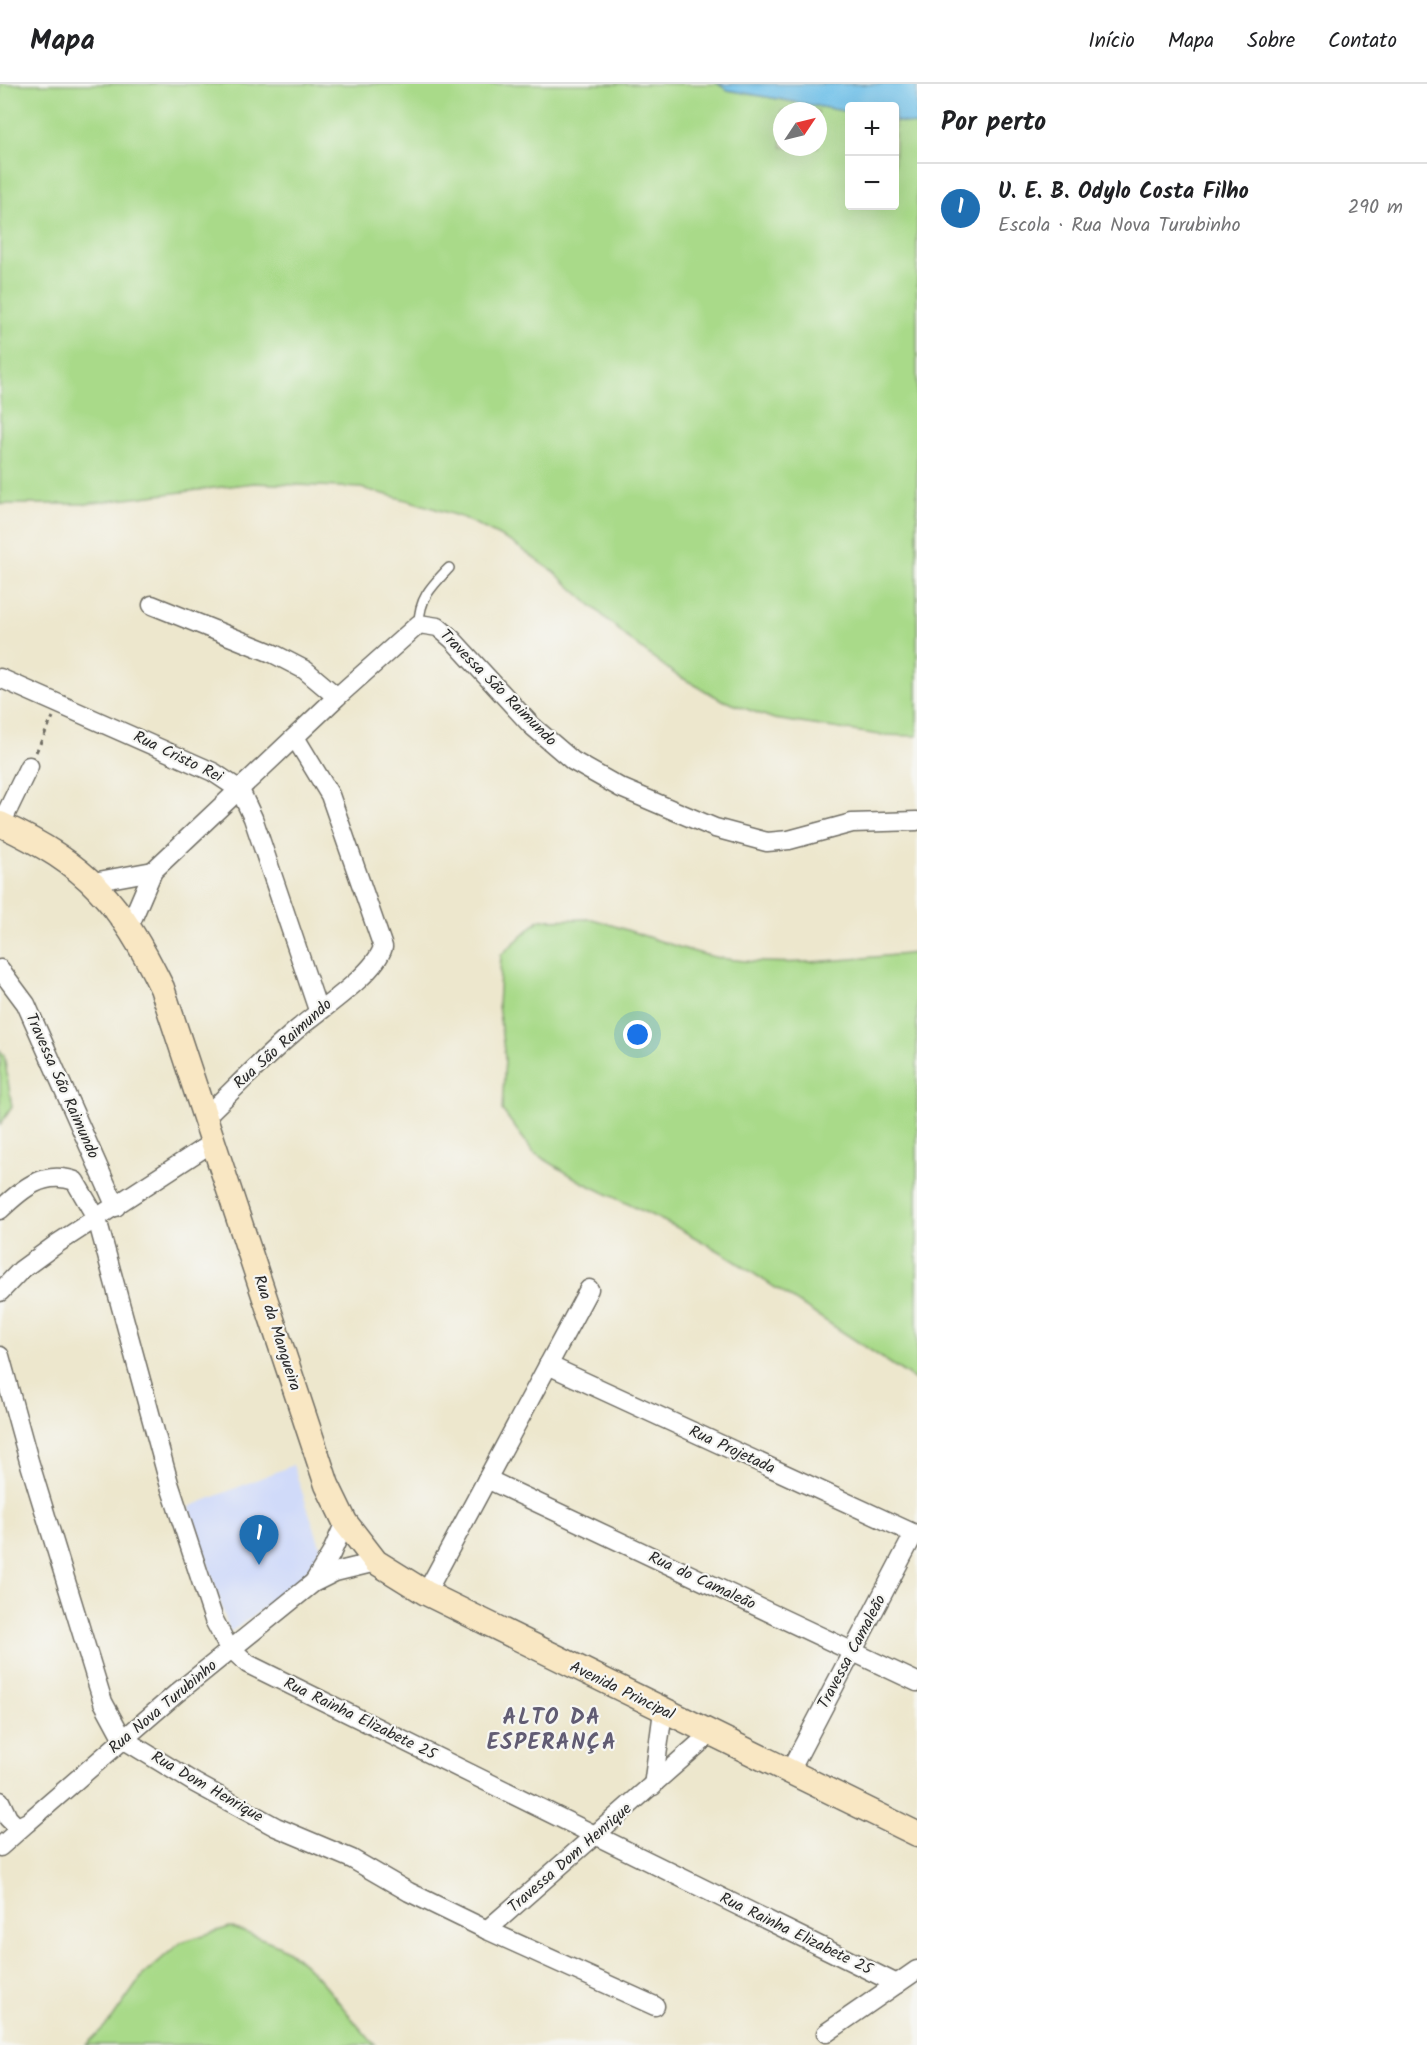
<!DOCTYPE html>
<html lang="pt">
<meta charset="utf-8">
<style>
body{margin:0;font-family:Kalam,sans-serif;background:#f6f6f6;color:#202124}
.controls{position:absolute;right:18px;top:18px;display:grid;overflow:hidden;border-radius:6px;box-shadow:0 6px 24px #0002}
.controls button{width:54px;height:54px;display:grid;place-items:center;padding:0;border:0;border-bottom:2px solid #e0e0e0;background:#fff;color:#202124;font:30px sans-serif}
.compass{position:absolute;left:773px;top:18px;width:54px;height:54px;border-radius:50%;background:#fff;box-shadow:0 6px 24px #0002;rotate:55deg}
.you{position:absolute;left:638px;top:951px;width:21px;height:21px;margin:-15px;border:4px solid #fff;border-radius:50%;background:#1a73e8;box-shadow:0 0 0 9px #1a73e833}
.badge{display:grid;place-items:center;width:39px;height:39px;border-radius:50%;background:#1f6fb2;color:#fff;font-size:20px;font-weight:700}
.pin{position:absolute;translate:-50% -50px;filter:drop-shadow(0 2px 3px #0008)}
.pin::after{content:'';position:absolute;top:32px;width:21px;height:18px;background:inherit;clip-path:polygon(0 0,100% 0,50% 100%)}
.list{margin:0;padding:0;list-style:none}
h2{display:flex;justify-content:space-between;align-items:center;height:78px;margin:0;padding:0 24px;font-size:26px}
h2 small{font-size:20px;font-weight:400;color:#757577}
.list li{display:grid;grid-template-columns:39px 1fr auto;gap:18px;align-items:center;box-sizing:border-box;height:90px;padding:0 24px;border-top:2px solid #e0e0e0}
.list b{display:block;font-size:22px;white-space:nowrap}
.list p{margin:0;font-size:20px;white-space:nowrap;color:#757577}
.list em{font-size:20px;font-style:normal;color:#757577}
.map{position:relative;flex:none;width:917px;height:1961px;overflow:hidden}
header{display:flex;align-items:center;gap:36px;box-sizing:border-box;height:84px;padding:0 30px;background:#fff;border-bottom:2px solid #e0e0e0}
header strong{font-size:28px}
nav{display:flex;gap:33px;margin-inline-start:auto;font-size:21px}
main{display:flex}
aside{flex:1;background:#fff}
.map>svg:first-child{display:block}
</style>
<header>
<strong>Mapa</strong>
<nav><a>Início</a><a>Mapa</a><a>Sobre</a><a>Contato</a></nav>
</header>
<main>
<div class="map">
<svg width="917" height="1961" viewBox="0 0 917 1961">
<rect width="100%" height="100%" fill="#f6f6f2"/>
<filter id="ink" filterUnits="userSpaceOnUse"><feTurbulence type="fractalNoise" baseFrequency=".0167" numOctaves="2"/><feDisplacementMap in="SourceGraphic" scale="12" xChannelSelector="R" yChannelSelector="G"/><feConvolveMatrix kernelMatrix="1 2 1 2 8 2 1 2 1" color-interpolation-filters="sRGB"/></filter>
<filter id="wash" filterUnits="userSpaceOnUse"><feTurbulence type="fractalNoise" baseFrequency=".008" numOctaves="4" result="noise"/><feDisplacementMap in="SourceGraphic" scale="24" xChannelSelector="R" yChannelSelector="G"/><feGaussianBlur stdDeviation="1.35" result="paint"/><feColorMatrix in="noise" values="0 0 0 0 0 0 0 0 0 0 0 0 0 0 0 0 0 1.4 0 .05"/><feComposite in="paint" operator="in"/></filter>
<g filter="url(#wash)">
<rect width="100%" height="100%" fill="#ede7cd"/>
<polygon fill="#d0daf9" points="293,1381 321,1464 301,1498 230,1548 189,1423"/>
<g fill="#a9da89" stroke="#6a825a" stroke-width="1.5" fill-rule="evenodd">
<path d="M0,0H718L728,6L849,28L850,122H894L895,37L917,41V652L880,651L774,635L722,616L675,590L630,556L554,488L511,458L464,434L414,418L361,404L254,399L86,420H0ZM782,27H818V63H782Z"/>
<path d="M592,835C630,846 668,861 706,871C768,886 853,875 917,869V1297L721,1168L676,1143L580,1097L534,1069L502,1026L505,974L498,922L501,871L539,836Z"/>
<polygon points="0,967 4,971 12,1023 0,1041"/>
<path d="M230,1843C245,1849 263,1854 278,1861C319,1884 343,1928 375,1961H86L112,1935L142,1892L181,1858Z"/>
</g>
<polygon fill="#6dc0e9" stroke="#4c768a" stroke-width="1.5" points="718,0 917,0 917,41 895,37 894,22 850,22 849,28 728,6"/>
</g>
<g filter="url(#ink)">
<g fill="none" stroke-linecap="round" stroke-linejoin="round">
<defs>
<path id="lane" d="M419,540C419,514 432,502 449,484"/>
<g id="street">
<polyline points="152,521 274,570 305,586 337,613"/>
<polyline points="0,594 213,688 240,706 253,734 318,926"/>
<polyline points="1,740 29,682"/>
<polyline points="93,798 153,787"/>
<polyline points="129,843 153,787 337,613 419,540 438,543 452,555 531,641 573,677 621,704 715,744 767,758 789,756 852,739 917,737"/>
<polyline points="0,885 26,920 116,1123"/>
<path d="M206,1032C235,1004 263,975 293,949C316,928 375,891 383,863L330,711L296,655"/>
<path d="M0,1126C22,1105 43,1086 75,1097L97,1135L169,1399L214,1536L227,1561L248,1580L897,1900"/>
<polyline points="0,1208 21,1186 58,1159 213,1058"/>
<polyline points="0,1272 29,1377 103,1618 123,1655 195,1699 276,1743 352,1775 409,1808 487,1846 655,1922"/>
<polyline points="548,1281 917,1451"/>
<polyline points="487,1395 917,1598"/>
<polyline points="314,1498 331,1470 345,1438"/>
<polyline points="426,1509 589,1205"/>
<polyline points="790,1687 914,1450"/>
<polyline points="653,1702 663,1627"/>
<polyline points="0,1717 8,1734 17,1743 28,1738 177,1609 313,1499 335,1488 376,1478"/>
<polyline points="0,1763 28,1738"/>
<polyline points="487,1846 710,1650"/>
<polyline points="826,1949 917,1886"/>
</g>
<path id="secondary" d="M0,740C88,781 120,818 162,904L327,1401L345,1438L376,1478L426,1509L917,1750"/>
</defs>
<use href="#lane" stroke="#6f6d64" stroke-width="12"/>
<use href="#street" stroke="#6f6d64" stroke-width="21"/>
<use href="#secondary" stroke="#6f6d64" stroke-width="27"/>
<polyline stroke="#6f6d64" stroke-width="3" stroke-dasharray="4.5 4.5" stroke-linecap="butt" points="36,668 53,633"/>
<use href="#lane" stroke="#fff" stroke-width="9"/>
<use href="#street" stroke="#fff" stroke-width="18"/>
<use href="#secondary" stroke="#f9e7c3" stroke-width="24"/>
</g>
</g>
<g text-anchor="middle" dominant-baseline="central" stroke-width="4.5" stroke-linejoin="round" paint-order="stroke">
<g font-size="16" fill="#2b2b2b" stroke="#f6f6f2">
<text transform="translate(498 604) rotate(45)">Travessa São Raimundo</text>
<text transform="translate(178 673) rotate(26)">Rua Cristo Rei</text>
<text transform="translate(283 960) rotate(-42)">Rua São Raimundo</text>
<text transform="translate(62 1002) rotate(66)">Travessa São Raimundo</text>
<text transform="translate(277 1249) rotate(72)">Rua da Mangueira</text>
<text transform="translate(732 1366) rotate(25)">Rua Projetada</text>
<text transform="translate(702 1497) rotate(25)">Rua do Camaleão</text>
<text transform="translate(852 1568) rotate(-62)">Travessa Camaleão</text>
<text transform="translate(622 1607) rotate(26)">Avenida Principal</text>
<text transform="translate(163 1623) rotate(-40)">Rua Nova Turubinho</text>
<text transform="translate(360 1635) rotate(26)">Rua Rainha Elizabete 25</text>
<text transform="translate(207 1703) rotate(30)">Rua Dom Henrique</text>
<text transform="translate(570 1774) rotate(-41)">Travessa Dom Henrique</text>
<text transform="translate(796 1850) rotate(26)">Rua Rainha Elizabete 25</text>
</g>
<g font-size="22" font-weight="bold" letter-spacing="1.5" fill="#615c73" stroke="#f6f6f2">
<text x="552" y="1634">ALTO DA<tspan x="552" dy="25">ESPERANÇA</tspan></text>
</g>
</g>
</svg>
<div class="controls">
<button>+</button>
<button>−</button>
</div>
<svg class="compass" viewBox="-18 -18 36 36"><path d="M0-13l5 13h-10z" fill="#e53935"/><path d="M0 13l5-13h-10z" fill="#757577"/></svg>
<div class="you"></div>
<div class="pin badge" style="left:259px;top:1481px">1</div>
</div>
<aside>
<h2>Por perto<small></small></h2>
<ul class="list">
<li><span class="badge">1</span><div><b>U. E. B. Odylo Costa Filho</b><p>Escola · Rua Nova Turubinho</p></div><em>290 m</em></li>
</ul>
</aside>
</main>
